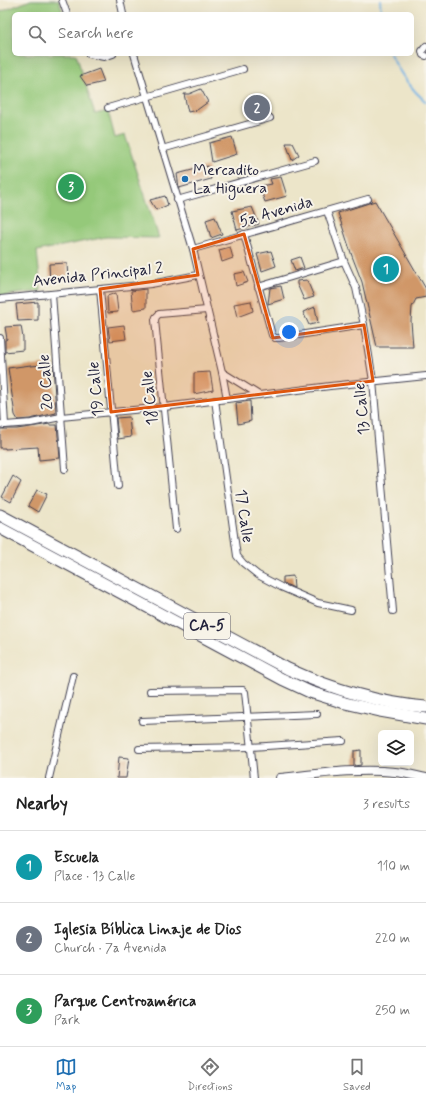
<!DOCTYPE html>
<meta charset="utf-8">
<style>
body{margin:0;font-family:Mynerve,sans-serif;background:#f2f2f2;color:#222}
.controls{position:absolute;right:12px;bottom:12px;display:grid;overflow:hidden;border-radius:6px;box-shadow:0 4px 16px #0002}
.controls button{width:36px;height:36px;display:grid;place-items:center;padding:0;border:0;border-bottom:1px solid #e0e0e0;background:#fff;color:#222;font:20px sans-serif}
.you{position:absolute;left:289px;top:332px;width:14px;height:14px;margin:-10px;border:3px solid #fff;border-radius:50%;background:#1a73e8;box-shadow:0 0 0 6px #1a73e833}
.badge{display:grid;place-items:center;width:26px;height:26px;border-radius:50%;background:#1f6fb2;color:#fff;font-size:13px;font-weight:700}
.pin{position:absolute;translate:-50% -50%;border:2px solid #fff;box-shadow:0 1px 4px #0006}
.list{margin:0;padding:0;list-style:none}
h2{display:flex;justify-content:space-between;align-items:center;height:52px;margin:0;padding:0 16px;font-size:17px}
h2 small{font-size:13px;font-weight:400;color:#767676}
.list li{display:grid;grid-template-columns:26px 1fr auto;gap:12px;align-items:center;box-sizing:border-box;height:72px;padding:0 16px;border-top:1px solid #e0e0e0}
.list b{display:block;font-size:15px;white-space:nowrap}
.list p{margin:0;font-size:13px;white-space:nowrap;color:#767676}
.list em{font-size:13px;font-style:normal;color:#767676}
.icon{flex:none;width:22px;height:22px;fill:none;stroke:currentColor;stroke-width:2;stroke-linecap:round;stroke-linejoin:round}
.map{position:relative;flex:none;width:426px;height:778px;overflow:hidden}
.search{position:absolute;background:#fff;box-shadow:0 4px 16px #0002;left:12px;right:12px;top:12px;height:44px;display:flex;align-items:center;gap:10px;box-sizing:border-box;padding:0 14px;border-radius:6px;color:#767676;font-size:15px}
.sheet{height:268px;background:#fff}
nav{display:flex;justify-content:space-around;align-items:center;box-sizing:border-box;height:56px;border-top:1px solid #e0e0e0;background:#fff;font-size:11px;color:#767676}
nav a{display:grid;justify-items:center;gap:2px}
nav .on{color:#1f6fb2}
.map>svg:first-child{display:block}
</style>
<div class="map">
<svg width="426" height="778" viewBox="0 0 426 778">
<rect width="100%" height="100%" fill="#f7f3e8"/>
<filter id="ink" filterUnits="userSpaceOnUse"><feTurbulence type="fractalNoise" baseFrequency=".025" numOctaves="2"/><feDisplacementMap in="SourceGraphic" scale="8" xChannelSelector="R" yChannelSelector="G"/><feConvolveMatrix kernelMatrix="1 2 1 2 8 2 1 2 1" color-interpolation-filters="sRGB"/></filter>
<filter id="wash" filterUnits="userSpaceOnUse"><feTurbulence type="fractalNoise" baseFrequency=".012" numOctaves="4" result="noise"/><feDisplacementMap in="SourceGraphic" scale="16" xChannelSelector="R" yChannelSelector="G"/><feGaussianBlur stdDeviation="0.9" result="paint"/><feColorMatrix in="noise" values="0 0 0 0 0 0 0 0 0 0 0 0 0 0 0 0 0 1.4 0 .05"/><feComposite in="paint" operator="in"/></filter>
<g filter="url(#wash)">
<rect width="100%" height="100%" fill="#ece5c9"/>
<polygon fill="#95c97a" stroke="#5c765a" points="31,0 59,0 63,14 14,14 14,54 76,54 95,114 108,111 115,138 125,135 159,238 106,237 37,251 41,291 0,296 0,12"/>
<g fill="none" stroke-linecap="round" stroke-linejoin="round">
<g stroke="#72b3e6" stroke-width="2">
<polyline points="380,0 381,14"/>
<path d="M390,54C399,72 411,89 426,102"/>
</g>
</g>
<g id="blocks">
<g fill="#d09767">
<polygon points="99,69 104,82 87,86 80,76"/>
<polygon points="201,89 208,102 197,110 188,112 184,94 189,94"/>
<polygon points="261,100 265,114 253,117 249,103"/>
<polygon points="232,137 237,154 212,162 209,143"/>
<polygon points="286,143 293,143 299,155 292,160"/>
<polygon points="208,166 211,179 179,188 177,174"/>
<polygon points="281,177 287,196 265,202 259,186 272,184 270,179"/>
<polygon points="165,196 168,205 156,210 150,200"/>
<polygon points="375,201 426,289 426,297 416,299 412,307 411,321 413,347 377,347 362,282 352,256 338,213"/>
<polygon points="252,207 259,224 237,230 232,211"/>
<polygon points="215,217 222,234 211,238 206,220"/>
<polygon points="230,247 233,258 222,262 219,250"/>
<polygon points="271,251 276,266 262,271 257,254"/>
<polygon points="300,257 304,268 295,271 291,260"/>
<polygon points="67,263 68,280 50,282 49,264"/>
<polygon points="244,272 248,282 236,286 234,274"/>
<polygon points="307,280 314,297 304,300 297,284 297,281"/>
<polygon points="281,286 284,299 268,304 270,288"/>
<polygon points="146,289 146,308 133,310 131,291"/>
<polygon points="116,293 118,312 108,313 107,296"/>
<polygon points="251,301 253,311 237,317 234,304"/>
<polygon points="38,302 38,320 18,321 16,304"/>
<polygon points="315,307 318,323 309,325 303,312"/>
<polygon points="124,325 126,339 110,341 108,327"/>
<polygon points="21,326 23,338 23,350 5,352 5,340 7,339 5,327"/>
<polygon points="53,364 56,413 30,419 18,420 15,415 8,368 31,365 31,366"/>
<polygon points="210,372 213,390 194,394 194,373"/>
<polygon points="250,401 251,421 238,424 236,403"/>
<polygon points="129,417 131,437 118,439 116,418"/>
<polygon points="50,424 49,425 57,425 60,458 39,460 38,447 5,449 5,448 0,448 0,429 17,429"/>
<polygon points="13,476 21,482 11,502 2,497"/>
<polygon points="37,490 47,494 38,512 28,506"/>
<polygon points="293,576 294,588 283,583 283,577"/>
<polygon points="361,750 361,765 354,766 354,751"/>
<polygon points="119,757 129,758 126,778 117,778"/>
</g>
</g>
</g>
<g filter="url(#ink)">
<use href="#blocks" fill-opacity="0" stroke="#403f50" stroke-width="1"/>
<g fill="none" stroke-linecap="round" stroke-linejoin="round">
<defs>
<g id="minor">
<polyline points="62,0 67,14"/>
<polyline points="120,0 123,14"/>
<polyline points="426,46 422,51 423,55 426,56"/>
<polyline points="89,54 104,57 113,54"/>
<polyline points="134,54 193,249 222,372 259,395"/>
<polyline points="108,108 243,69"/>
<polyline points="162,149 270,118"/>
<polyline points="177,200 315,161"/>
<polyline points="327,211 344,261 356,288 364,325 373,381 393,611"/>
<polyline points="244,234 272,335 275,338 279,338 364,325"/>
<polyline points="193,249 368,199"/>
<polyline points="258,287 344,261"/>
<polyline points="100,289 118,486"/>
<polyline points="52,294 65,469"/>
<polyline points="0,299 151,284 198,275"/>
<polyline points="0,338 5,425"/>
<polyline points="222,372 227,399"/>
<polyline points="215,400 237,556 243,563 258,575 281,587 318,603 351,610"/>
<polyline points="0,424 5,425 31,423 61,417 164,407 330,386 426,376"/>
<polyline points="176,529 155,320 156,317 159,314 207,310"/>
<polyline points="150,691 243,690 245,692 254,778"/>
<polyline points="142,721 317,714"/>
<polyline points="139,749 251,747 343,741"/>
<polyline points="49,778 73,676"/>
</g>
<path id="tertiary" d="M280,778C318,774 357,768 395,772C406,773 416,776 426,778"/>
<g id="trunk">
<path d="M0,515L288,669C332,689 377,703 426,707"/>
<polyline points="0,528 282,679 310,692 345,703 380,711 426,719"/>
</g>
</defs>
<use href="#minor" stroke="#403f50" stroke-width="8"/>
<use href="#tertiary" stroke="#403f50" stroke-width="10"/>
<use href="#trunk" stroke="#403f50" stroke-width="13"/>
<use href="#minor" stroke="#fff" stroke-width="6"/>
<use href="#tertiary" stroke="#fff" stroke-width="8"/>
<use href="#trunk" stroke="#fff" stroke-width="11"/>
</g>
</g>
<path fill="#de560e" fill-opacity="0.2" stroke="#de560e" stroke-width="3" stroke-linejoin="round" d="M244,234L273,338L364,325L373,381L111,412L100,289L198,275L193,249Z"/>
<circle fill="#1f6fb2" stroke="#f7f3e8" stroke-width="1.5" cx="185" cy="179" r="4"/>
<g text-anchor="middle" dominant-baseline="central" stroke-width="4" stroke-linejoin="round" paint-order="stroke">
<rect fill="#f7f3e8" stroke="#62616f" stroke-width="1" x="184" y="613" width="46" height="26" rx="3"/>
<g font-size="15" font-weight="bold" fill="#22223b">
<text x="207" y="626">CA-5</text>
</g>
<g font-size="16" fill="#22223b" stroke="#f7f3e8" text-anchor="start">
<text x="193" y="170">Mercadito<tspan x="193" dy="18">La Higuera</tspan></text>
</g>
<g font-size="16" fill="#22223b" stroke="#f7f3e8">
<text transform="translate(276 212) rotate(-16)">5a Avenida</text>
<text transform="translate(98 275) rotate(-6)">Avenida Principal 2</text>
<text transform="translate(46 382) rotate(-94)">20 Calle</text>
<text transform="translate(96 389) rotate(-95)">19 Calle</text>
<text transform="translate(150 398) rotate(-96)">18 Calle</text>
<text transform="translate(362 409) rotate(-95)">13 Calle</text>
<text transform="translate(244 516) rotate(82)">17 Calle</text>
</g>
</g>
</svg>
<div class="controls">
<button><svg class="icon" aria-label="layers" viewBox="0 0 24 24"><path d="M12 4l9 5-9 5-9-5zM3 14l9 5 9-5"/></svg></button>
</div>
<div class="you"></div>
<div class="pin badge" style="left:386px;top:269px;background:#0f9aa8">1</div>
<div class="pin badge" style="left:257px;top:108px;background:#6b7280">2</div>
<div class="pin badge" style="left:71px;top:187px;background:#2e9e5b">3</div>
<div class="search"><svg class="icon" aria-label="search" viewBox="0 0 24 24"><circle cx="10" cy="10" r="6"/><path d="M15 15l6 6"/></svg>Search here</div>
</div>
<section class="sheet">
<h2>Nearby<small>3 results</small></h2>
<ul class="list">
<li><span class="badge" style="background:#0f9aa8">1</span><div><b>Escuela</b><p>Place · 13 Calle</p></div><em>110 m</em></li>
<li><span class="badge" style="background:#6b7280">2</span><div><b>Iglesia Bíblica Linaje de Dios</b><p>Church · 7a Avenida</p></div><em>220 m</em></li>
<li><span class="badge" style="background:#2e9e5b">3</span><div><b>Parque Centroamérica</b><p>Park</p></div><em>250 m</em></li>
</ul>
</section>
<nav>
<a class="on"><svg class="icon" aria-label="map" viewBox="0 0 24 24"><path d="M3 6l6-2 6 2 6-2v14l-6 2-6-2-6 2zM9 4v14M15 6v14"/></svg>Map</a>
<a><svg class="icon" aria-label="directions" viewBox="0 0 24 24"><path d="M12 3l9 9-9 9-9-9zM9 14v-3h6M13 9l2 2-2 2"/></svg>Directions</a>
<a><svg class="icon" aria-label="saved" viewBox="0 0 24 24"><path d="M7 4h10v16l-5-4-5 4z"/></svg>Saved</a>
</nav>
